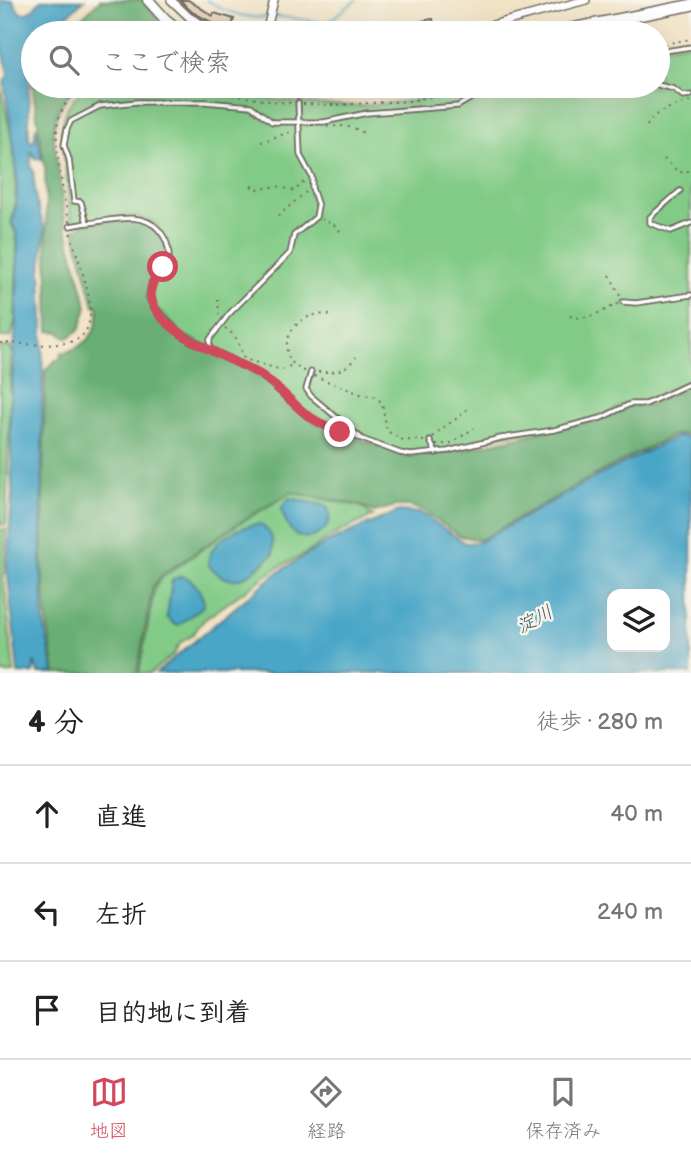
<!DOCTYPE html>
<html lang="ja">
<meta charset="utf-8">
<style>
body{margin:0;font-family:"Balsamiq Sans","Klee One",sans-serif;background:#f2f2f2;color:#222}
.controls{position:absolute;right:21px;bottom:21px;display:grid;overflow:hidden;border-radius:14px;box-shadow:0 7px 28px #0002}
.controls button{width:63px;height:63px;display:grid;place-items:center;padding:0;border:0;border-bottom:2px solid #e0e0e0;background:#fff;color:#222;font:35px sans-serif}
.stop{position:absolute;width:21px;height:21px;margin:-16px;border:5px solid #d1495b;border-radius:50%;background:#fff}
.stop.end{background:#d1495b;border-color:#fff;box-shadow:0 2px 7px #0008}
.list{margin:0;padding:0;list-style:none}
h2{display:flex;justify-content:space-between;align-items:center;height:91px;margin:0;padding:0 28px;font-size:30px}
h2 small{font-size:23px;font-weight:400;color:#767676}
.list li{display:grid;grid-template-columns:46px 1fr auto;gap:21px;align-items:center;box-sizing:border-box;height:98px;padding:0 28px;border-top:2px solid #e0e0e0}
.list b{display:block;font-size:26px;white-space:nowrap}
.list em{font-size:23px;font-style:normal;color:#767676}
.icon{flex:none;width:38px;height:38px;fill:none;stroke:currentColor;stroke-width:2;stroke-linecap:round;stroke-linejoin:round}
.map{position:relative;flex:none;width:691px;height:673px;overflow:hidden}
.search{position:absolute;background:#fff;box-shadow:0 7px 28px #0002;left:21px;right:21px;top:21px;height:77px;display:flex;align-items:center;gap:18px;box-sizing:border-box;padding:0 24px;border-radius:38px;color:#767676;font-size:26px}
.sheet{height:385px;background:#fff}
nav{display:flex;justify-content:space-around;align-items:center;box-sizing:border-box;height:98px;border-top:2px solid #e0e0e0;background:#fff;font-size:19px;color:#767676}
nav a{display:grid;justify-items:center;gap:4px}
nav .on{color:#d1495b}
.map>svg:first-child{display:block}
</style>
<div class="map">
<svg width="691" height="673" viewBox="0 0 691 673">
<rect width="100%" height="100%" fill="#f7f3e8"/>
<filter id="ink" filterUnits="userSpaceOnUse"><feTurbulence type="fractalNoise" baseFrequency=".0143" numOctaves="2"/><feDisplacementMap in="SourceGraphic" scale="14" xChannelSelector="R" yChannelSelector="G"/><feConvolveMatrix kernelMatrix="1 2 1 2 8 2 1 2 1" color-interpolation-filters="sRGB"/></filter>
<filter id="wash" filterUnits="userSpaceOnUse"><feTurbulence type="fractalNoise" baseFrequency=".00686" numOctaves="4" result="noise"/><feDisplacementMap in="SourceGraphic" scale="28" xChannelSelector="R" yChannelSelector="G"/><feGaussianBlur stdDeviation="1.57" result="paint"/><feColorMatrix in="noise" values="0 0 0 0 0 0 0 0 0 0 0 0 0 0 0 0 0 1.4 0 .05"/><feComposite in="paint" operator="in"/></filter>
<g filter="url(#wash)">
<rect width="100%" height="100%" fill="#f1e3c6"/>
<g fill="#82cb87" stroke="#567b59" stroke-width="2" fill-rule="evenodd">
<polygon points="691,42 691,380 643,403 627,403 602,416 548,429 500,436 442,451 402,452 326,423 305,412 260,372 184,335 159,311 152,300 153,284 167,264 171,253 167,241 155,223 137,216 75,224 71,221 61,129 67,108 79,93 90,86 158,86 312,104 359,106 411,101 479,86 658,86 658,48"/>
<path d="M0,85C9,123 23,186 11,223L16,234L17,245L15,321L11,337H0Z"/>
<polygon points="0,347 11,347 13,356 11,361 6,524 0,525"/>
<path d="M292,492L362,507L373,516L333,535L305,554L275,569L204,620L192,635L180,643L173,655L150,673H139L155,587L163,577L235,526ZM227,536L265,562L248,575L237,579L210,553Z"/>
<polygon points="6,529 4,582 14,673 0,673 0,530"/>
</g>
<g fill="#69af74" stroke="#4a6d50" stroke-width="2">
<polygon points="100,0 143,0 168,33 66,33"/>
<path d="M33,56V86H78C62,98 56,113 53,133L66,227L87,307L80,329L68,338L61,334L60,332L49,331L45,168L32,84Z"/>
<path d="M138,220L152,226L166,244V261L152,278L147,296L150,306L181,335L260,376L316,423L405,456L451,452L603,419L630,406L648,405L691,385V433L673,435L595,475L480,540L460,536L422,510L410,506H396L374,512L362,506L291,492L234,526L162,575L153,586L137,673H55L47,622L42,567L45,371L56,360H60L61,353C84,349 101,332 98,306H94L74,230C89,219 119,221 138,220Z"/>
</g>
<g fill="#48a6c7" stroke="#3a6879" stroke-width="2" fill-rule="evenodd">
<path d="M1,0H13L19,12C30,16 34,7 41,0H84L50,31L33,33V52L29,58V138L31,142H34L36,126L42,159L35,158L31,150V167L33,170L36,200L45,230L41,272L43,318L41,567L44,622L54,673H38L34,661V673H18L7,567L12,494L10,412L16,321L18,245L17,233L12,223C25,185 9,122 4,82L8,75L0,33Z"/>
<path d="M691,435V673H156L277,573L328,542L399,511L421,513L465,543L479,542L598,476L677,436L688,437ZM612,594H665V647H612Z"/>
<path d="M289,498L327,506C339,531 304,548 291,530C286,525 284,516 281,509Z"/>
<path d="M260,524C273,532 273,540 273,554C251,574 232,594 208,564C209,541 240,525 260,524Z"/>
<path d="M181,576C193,577 201,591 204,603L202,607L179,625L174,624L167,617L172,580Z"/>
</g>
<g fill="none" stroke-linecap="round" stroke-linejoin="round">
<g stroke="#48a6c7" stroke-width="2">
<path d="M207,0C222,11 249,20 268,17"/>
<polyline points="274,16 323,22 331,20 356,0"/>
</g>
</g>
<g id="blocks">
<g fill="#d5b892">
<polygon points="180,0 188,0 213,16 214,13 234,19 230,32 192,12"/>
<polygon points="433,19 434,27 420,29 420,32 408,33 390,33 389,24 421,23 421,21"/>
</g>
</g>
</g>
<g filter="url(#ink)">
<use href="#blocks" fill-opacity="0" stroke="#706b61" stroke-width="2"/>
<g fill="none" stroke-linecap="round" stroke-linejoin="round">
<defs>
<g id="lane">
<polyline points="658,52 691,47"/>
<polyline points="658,85 674,89 683,96 691,95"/>
<path d="M509,86L475,96L458,106L367,113L324,122H272L251,106L205,102H137L100,106L71,121L67,129L64,145L69,159L74,201L81,202L87,223C111,221 141,210 159,230C166,238 169,246 169,256L152,282L149,298L153,306L180,334L191,341L209,348L262,376L307,416L321,424L400,453L411,455L448,451L501,438L554,430L601,418L630,404H646L691,383"/>
<polyline points="680,191 650,217 650,223 671,231 691,223"/>
<polyline points="70,226 87,223"/>
<polyline points="623,302 636,303 691,295"/>
<polyline points="209,348 210,339 229,314 290,253 294,235 316,217 318,206 312,188 312,177 300,155 298,103"/>
<polyline points="311,372 306,389 311,396 360,437"/>
<polyline points="430,441 436,453"/>
</g>
<g id="street">
<polyline points="171,0 189,17 218,33"/>
<polyline points="266,33 274,0"/>
<polyline points="463,33 586,0"/>
</g>
<g id="secondary">
<polyline points="148,0 166,20 183,33"/>
<polyline points="549,33 691,5"/>
</g>
</defs>
<use href="#lane" stroke="#706b61" stroke-width="7"/>
<use href="#street" stroke="#706b61" stroke-width="10"/>
<use href="#secondary" stroke="#706b61" stroke-width="13"/>
<g stroke="#706b61" stroke-width="2" stroke-dasharray="2 5" stroke-linecap="butt">
<polyline points="658,45 691,39"/>
<path d="M185,86C196,93 210,91 222,93C247,97 268,102 293,103"/>
<polyline points="303,104 334,105 410,101 482,86"/>
<path d="M327,126C341,127 350,124 363,133"/>
<path d="M647,126C654,110 674,107 690,101"/>
<polyline points="261,142 293,131"/>
<polyline points="664,159 675,169 683,173 691,170"/>
<polyline points="251,186 258,189 277,186 295,191 304,181 307,181"/>
<polyline points="278,216 306,192"/>
<polyline points="321,219 334,225 343,234"/>
<path d="M69,222C64,195 53,148 58,122C61,107 71,95 83,86"/>
<polyline points="610,275 621,298"/>
<polyline points="218,299 219,314 222,316"/>
<path d="M570,316C586,322 604,310 618,304"/>
<path d="M225,328C238,336 239,346 244,359L282,370L292,365"/>
<path d="M0,343C21,343 44,347 65,343C115,336 76,261 70,231"/>
<path d="M305,371C273,359 287,320 315,315C320,314 327,315 332,315"/>
<path d="M318,372C336,372 344,372 356,357"/>
<polyline points="314,376 363,395 376,397 382,403 387,431 403,440 426,441"/>
<path d="M433,437C443,425 457,421 467,409"/>
<polyline points="436,445 452,443 474,428"/>
</g>
<use href="#lane" stroke="#fff" stroke-width="3.5"/>
<use href="#street" stroke="#fff" stroke-width="7"/>
<use href="#secondary" stroke="#fff" stroke-width="10"/>
</g>
</g>
<g fill="none" stroke-linecap="round" stroke-linejoin="round" filter="url(#ink)">
<path stroke="#d1495b" stroke-width="9" d="M163,267C114,321 228,355 261,375C278,386 291,402 306,414C316,422 328,427 340,432"/>
</g>
<g text-anchor="middle" dominant-baseline="central" stroke-width="5" stroke-linejoin="round" paint-order="stroke">
<g font-size="19" font-style="italic" fill="#375c69" stroke="#f7f3e8">
<text transform="translate(535 620) rotate(-28)">淀川</text>
</g>
</g>
</svg>
<div class="controls">
<button><svg class="icon" aria-label="layers" viewBox="0 0 24 24"><path d="M12 4l9 5-9 5-9-5zM3 14l9 5 9-5"/></svg></button>
</div>
<div class="stop" style="left:163px;top:267px"></div>
<div class="stop end" style="left:340px;top:432px"></div>
<div class="search"><svg class="icon" aria-label="search" viewBox="0 0 24 24"><circle cx="10" cy="10" r="6"/><path d="M15 15l6 6"/></svg>ここで検索</div>
</div>
<section class="sheet">
<h2>4 分<small>徒歩 · 280 m</small></h2>
<ul class="list">
<li><svg class="icon" aria-label="ahead" viewBox="0 0 24 24"><path d="M12 20V5M6 11l6-6 6 6"/></svg><div><b>直進</b></div><em>40 m</em></li>
<li><svg class="icon" aria-label="left" viewBox="0 0 24 24"><path d="M17 20v-9H6M10 6l-5 5 5 5"/></svg><div><b>左折</b></div><em>240 m</em></li>
<li><svg class="icon" aria-label="arrive" viewBox="0 0 24 24"><path d="M6 21V4h12l-3 4 3 4H6"/></svg><div><b>目的地に到着</b></div></li>
</ul>
</section>
<nav>
<a class="on"><svg class="icon" aria-label="map" viewBox="0 0 24 24"><path d="M3 6l6-2 6 2 6-2v14l-6 2-6-2-6 2zM9 4v14M15 6v14"/></svg>地図</a>
<a><svg class="icon" aria-label="directions" viewBox="0 0 24 24"><path d="M12 3l9 9-9 9-9-9zM9 14v-3h6M13 9l2 2-2 2"/></svg>経路</a>
<a><svg class="icon" aria-label="saved" viewBox="0 0 24 24"><path d="M7 4h10v16l-5-4-5 4z"/></svg>保存済み</a>
</nav>
